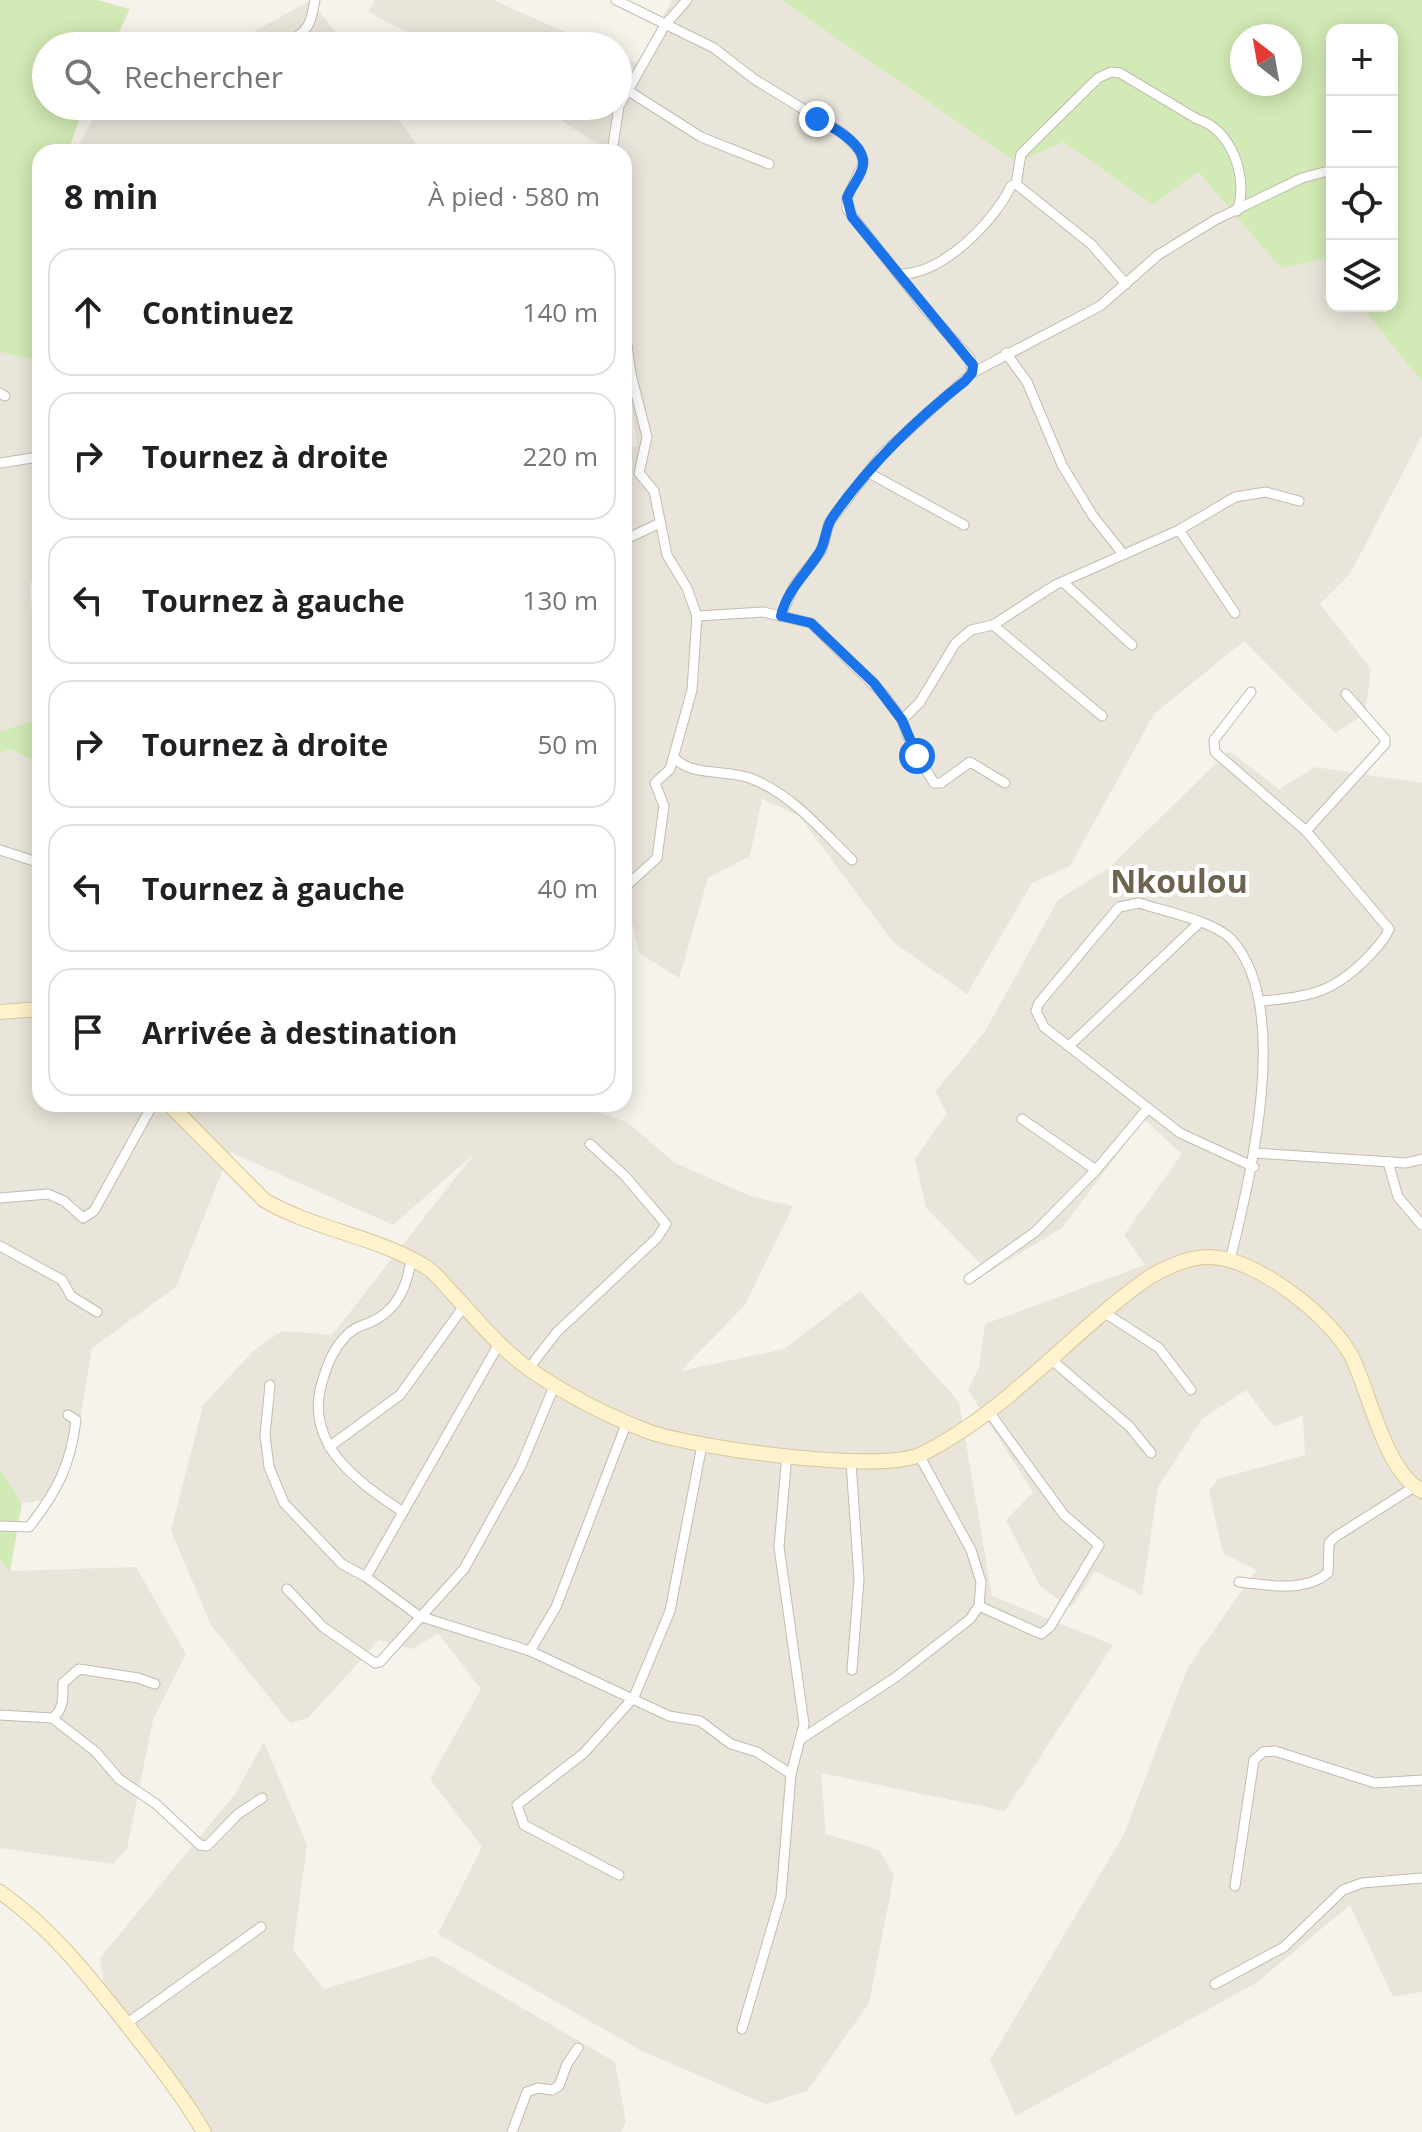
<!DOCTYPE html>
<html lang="fr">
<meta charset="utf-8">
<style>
body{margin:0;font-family:"Open Sans",sans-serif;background:#f2f2f2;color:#202124}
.controls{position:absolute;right:24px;top:24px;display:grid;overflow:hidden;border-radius:16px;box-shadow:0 4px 20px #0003}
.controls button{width:72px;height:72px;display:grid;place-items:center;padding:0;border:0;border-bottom:2px solid #e0e0e0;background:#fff;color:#202124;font:40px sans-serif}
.compass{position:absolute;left:1230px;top:24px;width:72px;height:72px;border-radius:50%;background:#fff;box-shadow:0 4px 20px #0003;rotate:329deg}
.stop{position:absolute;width:24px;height:24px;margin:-18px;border:6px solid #1a73e8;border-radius:50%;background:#fff}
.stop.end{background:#1a73e8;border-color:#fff;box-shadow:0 2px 8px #0008}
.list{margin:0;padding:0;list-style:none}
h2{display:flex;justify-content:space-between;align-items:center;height:104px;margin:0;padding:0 32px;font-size:34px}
h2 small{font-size:26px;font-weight:400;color:#757577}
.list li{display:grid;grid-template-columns:52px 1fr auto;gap:24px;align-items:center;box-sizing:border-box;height:128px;margin:0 16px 16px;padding:0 16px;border:2px solid #e0e0e0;border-radius:24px}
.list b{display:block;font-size:30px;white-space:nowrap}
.list em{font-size:26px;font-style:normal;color:#757577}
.icon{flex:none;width:44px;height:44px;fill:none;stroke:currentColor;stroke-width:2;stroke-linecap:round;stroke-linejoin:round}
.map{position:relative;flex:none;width:1422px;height:2132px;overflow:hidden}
.search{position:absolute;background:#fff;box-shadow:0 4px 20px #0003;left:32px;top:32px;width:600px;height:88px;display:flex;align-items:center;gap:20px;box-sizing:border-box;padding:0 28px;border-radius:44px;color:#757577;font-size:30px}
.panel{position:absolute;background:#fff;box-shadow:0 4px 20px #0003;left:32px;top:144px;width:600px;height:968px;border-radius:24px}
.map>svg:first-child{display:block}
</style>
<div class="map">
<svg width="1422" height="2132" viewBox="0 0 1422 2132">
<rect width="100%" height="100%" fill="#f6f3ec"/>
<g fill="#eae5da">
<polygon points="311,0 346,46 228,46"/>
<polygon points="375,0 493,0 597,46 434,46 368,12"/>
<polygon points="672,0 781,0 1017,163 1063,142 1153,205 1198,172 1281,267 1323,259 1332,270 1332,306 1361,306 1422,382 1422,436 1350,574 1320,604 1371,669 1365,714 1335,733 1244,641 1154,714 1070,866 1032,883 967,994 893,942 799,816 762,799 750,856 708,878 679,978 639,953 624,886 624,448 637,446 624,340 624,152 602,152 601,146 539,106 618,106 618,55 638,64"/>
<polygon points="141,33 207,46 133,46"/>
<polygon points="100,106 389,106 422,152 75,152"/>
<polygon points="0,352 40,361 40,579 30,583 34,653 40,653 40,719 0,731"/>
<polygon points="10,749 40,764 40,1104 573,1104 627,1122 675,1163 753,1197 793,1206 745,1305 681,1371 784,1349 860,1291 959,1402 992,1596 1113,1645 1005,1811 821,1773 826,1834 879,1850 894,1875 869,2003 807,2091 766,2104 640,2050 438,1934 482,1847 430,1779 481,1689 438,1633 413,1649 379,1640 308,1718 290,1723 211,1625 171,1531 203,1405 254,1350 282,1331 332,1335 474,1154 393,1225 230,1152 176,1287 92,1348 78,1432 49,1500 22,1503 0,1469 0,754"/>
<polygon points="1229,751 1279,789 1315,767 1422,783 1422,1992 1393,1997 1350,1905 1256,1983 1016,2116 990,2060 1124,1834 1187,1669 1256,1570 1223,1553 1209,1491 1218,1479 1305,1455 1303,1415 1274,1427 1246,1390 1202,1419 1158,1487 1142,1595 1095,1571 1071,1608 1040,1586 1006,1520 1033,1492 968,1390 979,1367 985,1324 1145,1265 1124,1235 1182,1154 1144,1119 1062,1228 989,1272 926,1208 915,1159 947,1113 935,1092 984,1033 1058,900 1110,867"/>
<polygon points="0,1560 11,1571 136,1567 186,1654 153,1720 127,1849 113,1864 0,1848"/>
<polygon points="264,1742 307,1845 293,1950 324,1989 433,1956 615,2062 626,2122 621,2132 196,2132 105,1991 100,1958 235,1794"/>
</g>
<g fill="#d2eab5" fill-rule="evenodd">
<polygon points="0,0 97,0 130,9 112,46 46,46 46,106 84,106 68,152 40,152 40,361 0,352"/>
<path d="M781,0H1422V382L1361,306H1392V30H1332V270L1323,259L1281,268L1198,172L1153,205L1063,142L1017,163ZM1242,36H1290V84H1242Z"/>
<polygon points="40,719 40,764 10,749 0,754 0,731"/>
<polygon points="0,1469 22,1503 10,1571 0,1560"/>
</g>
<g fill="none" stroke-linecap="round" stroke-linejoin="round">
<defs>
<g id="street">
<polyline points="616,0 714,48 754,79 844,134 859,150 864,162 847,198 847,209 927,311 970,358 972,373"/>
<path d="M287,43C308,31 311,25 315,0"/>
<polyline points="627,90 701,137 769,164"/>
<polyline points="612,152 619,106 665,25 687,0"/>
<polyline points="1016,184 1091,244 1126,284"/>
<path d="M899,274C942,275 994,222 1011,186L1016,184L1021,154L1098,78L1111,72L1120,73L1197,119C1232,129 1249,179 1237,211"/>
<polyline points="624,323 631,374 647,437 639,473 654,491 667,555 687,588 697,616 692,690 670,769 655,783 664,806 657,858 624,888"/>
<polyline points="1006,353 1027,382 1062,465 1093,516 1123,554"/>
<polyline points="0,393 5,396"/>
<polyline points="0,463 32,458 40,461"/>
<polyline points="869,473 964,525"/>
<polyline points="1179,530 1235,613"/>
<polyline points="624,540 658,524"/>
<polyline points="1063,582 1132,645"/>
<polyline points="697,616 763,612 811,623 884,695 902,720 911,745 934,783 941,783 970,762 1005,783"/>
<polyline points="781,616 794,586 822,550 829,523 882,454 972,373 1100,306 1158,255 1215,220 1302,178 1332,170"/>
<polyline points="993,625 1102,716"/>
<path d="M1251,692L1214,740L1215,752L1306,831L1389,929C1385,940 1377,947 1370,955C1335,992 1311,997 1262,1001"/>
<polyline points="902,720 920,702 955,644 971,630 993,625 1055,585 1179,530 1235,497 1266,492 1299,501"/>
<path d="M674,757C690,777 725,769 750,778C792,794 821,830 852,860"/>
<polyline points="1306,831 1385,744 1385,739 1346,694"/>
<polyline points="0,850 40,863"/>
<polyline points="1069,1046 1199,923"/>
<polyline points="1022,1119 1096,1170"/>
<polyline points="1255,1153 1406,1163 1422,1159"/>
<polyline points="1388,1162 1398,1197 1422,1225"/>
<polyline points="0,1198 48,1194 64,1201 83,1218 94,1211 153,1104"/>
<polyline points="0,1246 62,1280 71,1296 97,1312"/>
<path d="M1230,1260C1250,1181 1293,1005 1231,939C1214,921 1163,911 1139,903L1119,907L1039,1003L1036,1011L1044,1027L1180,1133L1254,1167"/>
<polyline points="969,1279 1035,1232 1096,1170 1148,1108"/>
<polyline points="1105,1313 1159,1348 1191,1390"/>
<polyline points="1053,1361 1129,1426 1151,1453"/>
<polyline points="529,1368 557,1332 657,1238 666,1224 625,1176 590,1144"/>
<polyline points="270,1385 265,1435 269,1467 284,1503 342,1564 366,1577 419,1616 530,1651 669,1716 700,1721 731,1744 757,1752 791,1774"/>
<polyline points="329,1447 400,1395 464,1306"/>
<polyline points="851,1462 859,1579 852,1670"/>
<path d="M403,1512C356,1481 302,1443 323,1379C328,1363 333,1350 345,1337C353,1328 361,1326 371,1322C398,1310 408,1285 411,1258"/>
<path d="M0,1526L29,1527C57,1492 71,1464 76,1420L68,1415"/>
<polyline points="366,1577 499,1344"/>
<path d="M1239,1582C1267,1585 1304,1593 1328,1573L1329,1543L1335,1537L1414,1487"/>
<polyline points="287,1589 323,1627 375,1663 380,1662 464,1569 521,1466 555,1384"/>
<polyline points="979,1606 1041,1634 1050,1627 1099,1545 1064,1515 989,1412"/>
<polyline points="530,1651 556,1607 627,1422"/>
<path d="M0,1715L52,1718C64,1711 63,1696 63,1683L79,1669L138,1678L155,1684"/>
<polyline points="52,1718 96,1752 119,1779 156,1804 200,1845 207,1846 238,1814 262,1798"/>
<polyline points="801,1739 896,1677 970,1619 979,1606 981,1582 971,1550 919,1455"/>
<polyline points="619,1875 524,1825 517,1805 584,1753 634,1697 670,1611 702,1445"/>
<polyline points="1235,1886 1254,1760 1263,1752 1275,1751 1375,1783 1422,1780"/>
<polyline points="1215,1984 1284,1947 1343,1890 1362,1883 1422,1878"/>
<polyline points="126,2024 261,1927"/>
<polyline points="742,2029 781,1896 791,1774 804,1724 779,1547 787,1454"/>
<polyline points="512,2132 527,2092 538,2088 552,2090 559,2086 567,2064 578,2048"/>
</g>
<g id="secondary">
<polyline points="0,1012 40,1009"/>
<path d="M169,1104L264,1200C315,1230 376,1236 426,1267C437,1274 446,1287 456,1297C479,1322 501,1349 529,1369C564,1393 608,1416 647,1431C693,1448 881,1474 922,1454C1012,1409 1071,1331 1151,1276C1168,1267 1188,1257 1208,1257C1255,1256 1333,1318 1353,1359C1370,1396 1386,1472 1422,1491"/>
<path d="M0,1892C51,1928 86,1973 124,2021C152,2057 181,2093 204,2132"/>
</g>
</defs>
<use href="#street" stroke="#c2bbae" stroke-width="11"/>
<use href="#secondary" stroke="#d6c79b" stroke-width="16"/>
<use href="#street" stroke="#fff" stroke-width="9"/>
<use href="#secondary" stroke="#fff3cd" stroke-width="14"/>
</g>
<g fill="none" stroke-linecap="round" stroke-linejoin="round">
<path stroke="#1a73e8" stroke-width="10" d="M817,119C833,127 870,146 862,169C859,179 851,187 847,198L852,217L973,365L972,373L965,381C914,421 869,465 832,518C825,528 826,543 819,553C806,574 787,590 781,616L811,623L874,683L902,720L917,756"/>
</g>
<g text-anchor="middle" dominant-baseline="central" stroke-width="8" stroke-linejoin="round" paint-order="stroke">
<g font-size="32" font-weight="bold" fill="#6e6250" stroke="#fff">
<text x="1179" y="880">Nkoulou</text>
</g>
</g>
</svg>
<div class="controls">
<button>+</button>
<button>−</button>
<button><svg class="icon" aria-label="locate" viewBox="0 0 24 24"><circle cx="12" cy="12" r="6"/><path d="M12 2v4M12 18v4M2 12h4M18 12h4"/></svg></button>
<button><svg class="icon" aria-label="layers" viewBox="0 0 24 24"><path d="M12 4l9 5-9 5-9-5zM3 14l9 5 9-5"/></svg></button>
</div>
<svg class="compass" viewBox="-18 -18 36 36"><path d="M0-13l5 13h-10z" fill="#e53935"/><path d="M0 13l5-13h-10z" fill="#757577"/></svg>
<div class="stop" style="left:917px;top:756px"></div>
<div class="stop end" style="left:817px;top:119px"></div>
<div class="search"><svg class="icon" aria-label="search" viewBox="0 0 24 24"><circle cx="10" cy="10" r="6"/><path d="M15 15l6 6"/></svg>Rechercher</div>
<section class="panel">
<h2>8 min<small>À pied · 580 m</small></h2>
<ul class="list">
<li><svg class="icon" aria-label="ahead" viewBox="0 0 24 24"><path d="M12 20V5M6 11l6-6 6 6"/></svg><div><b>Continuez</b></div><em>140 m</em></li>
<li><svg class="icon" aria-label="right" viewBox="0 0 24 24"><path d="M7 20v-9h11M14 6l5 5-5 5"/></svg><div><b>Tournez à droite</b></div><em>220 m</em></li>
<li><svg class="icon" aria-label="left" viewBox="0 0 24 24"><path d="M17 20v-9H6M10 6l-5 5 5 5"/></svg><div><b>Tournez à gauche</b></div><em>130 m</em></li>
<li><svg class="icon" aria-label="right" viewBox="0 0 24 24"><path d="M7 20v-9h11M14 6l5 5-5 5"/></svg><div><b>Tournez à droite</b></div><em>50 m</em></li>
<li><svg class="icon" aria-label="left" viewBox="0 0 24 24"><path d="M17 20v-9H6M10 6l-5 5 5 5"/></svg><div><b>Tournez à gauche</b></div><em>40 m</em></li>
<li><svg class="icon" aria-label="arrive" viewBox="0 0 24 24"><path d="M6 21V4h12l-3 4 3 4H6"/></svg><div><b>Arrivée à destination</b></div></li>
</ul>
</section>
</div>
